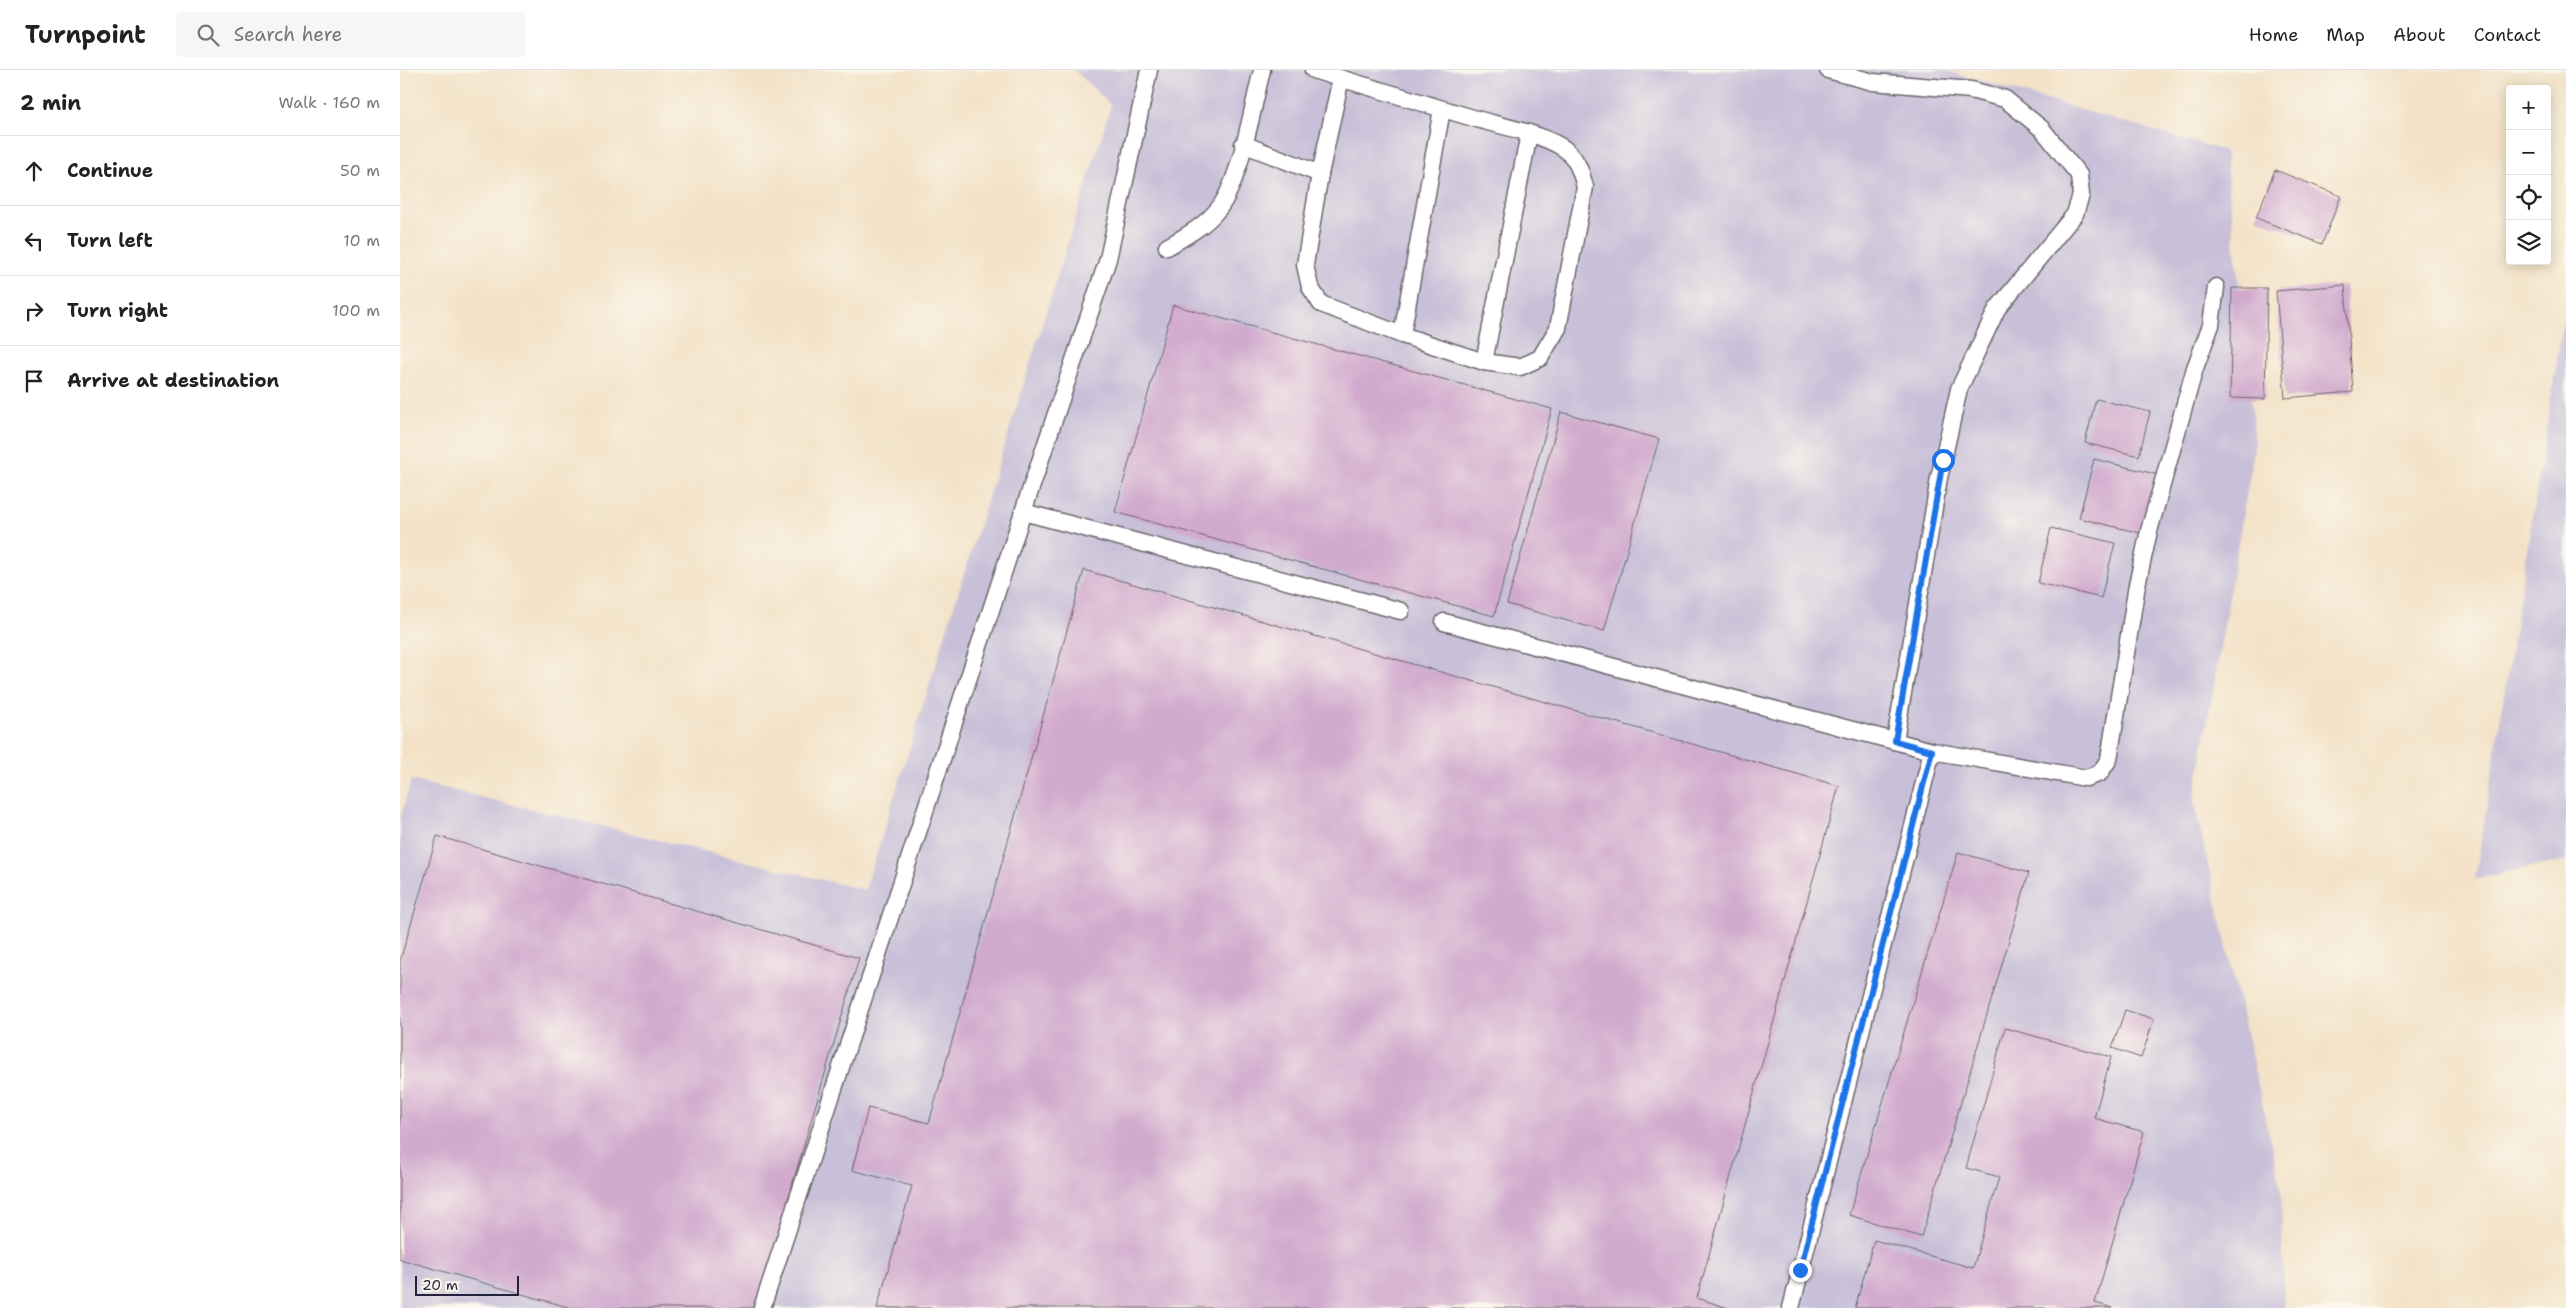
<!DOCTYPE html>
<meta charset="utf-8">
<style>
body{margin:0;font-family:"Shantell Sans",sans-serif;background:#f6f6f6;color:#222}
.controls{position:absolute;right:15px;top:15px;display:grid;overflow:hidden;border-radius:5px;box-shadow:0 2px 12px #0003}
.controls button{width:45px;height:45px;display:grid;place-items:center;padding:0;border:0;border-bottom:1px solid #e0e0e0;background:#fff;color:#222;font:25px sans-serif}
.scale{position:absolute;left:15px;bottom:12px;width:104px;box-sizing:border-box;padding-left:5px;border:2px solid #22223b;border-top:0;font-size:14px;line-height:18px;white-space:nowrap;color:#22223b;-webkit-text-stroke:4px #fbf7ec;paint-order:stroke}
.stop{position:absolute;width:15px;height:15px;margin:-11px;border:4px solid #1a73e8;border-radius:50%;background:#fff}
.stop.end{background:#1a73e8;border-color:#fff;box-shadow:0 1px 5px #0008}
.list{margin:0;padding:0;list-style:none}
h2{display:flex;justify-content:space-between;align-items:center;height:65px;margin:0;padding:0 20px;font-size:21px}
h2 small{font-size:16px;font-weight:400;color:#767676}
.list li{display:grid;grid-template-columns:32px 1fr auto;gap:15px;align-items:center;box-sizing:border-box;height:70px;padding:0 20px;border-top:1px solid #e0e0e0}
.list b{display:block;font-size:19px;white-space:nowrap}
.list em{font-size:16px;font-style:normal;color:#767676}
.icon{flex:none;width:28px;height:28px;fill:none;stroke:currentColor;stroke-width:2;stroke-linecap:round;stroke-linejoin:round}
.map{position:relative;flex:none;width:2166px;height:1238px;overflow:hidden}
header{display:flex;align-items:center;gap:30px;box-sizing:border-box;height:70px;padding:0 25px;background:#fff;border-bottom:1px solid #e0e0e0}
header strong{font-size:24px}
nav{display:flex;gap:28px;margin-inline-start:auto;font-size:18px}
.search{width:350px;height:45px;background:#f6f6f6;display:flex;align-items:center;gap:12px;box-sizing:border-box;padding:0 18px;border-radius:5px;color:#767676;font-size:19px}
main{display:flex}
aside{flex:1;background:#fff}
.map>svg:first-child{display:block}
</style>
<header>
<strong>Turnpoint</strong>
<div class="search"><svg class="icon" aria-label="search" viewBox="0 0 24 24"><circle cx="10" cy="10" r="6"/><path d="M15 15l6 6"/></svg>Search here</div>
<nav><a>Home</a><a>Map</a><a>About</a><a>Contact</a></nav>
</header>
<main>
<aside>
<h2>2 min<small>Walk · 160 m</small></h2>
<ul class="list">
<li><svg class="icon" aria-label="ahead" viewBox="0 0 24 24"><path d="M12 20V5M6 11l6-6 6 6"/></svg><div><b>Continue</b></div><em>50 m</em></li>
<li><svg class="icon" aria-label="left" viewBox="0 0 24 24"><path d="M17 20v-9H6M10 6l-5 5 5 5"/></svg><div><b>Turn left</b></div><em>10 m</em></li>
<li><svg class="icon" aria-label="right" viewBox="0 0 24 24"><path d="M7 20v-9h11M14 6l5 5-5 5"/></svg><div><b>Turn right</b></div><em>100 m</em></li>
<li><svg class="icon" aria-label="arrive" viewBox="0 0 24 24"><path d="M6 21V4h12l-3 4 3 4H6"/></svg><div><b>Arrive at destination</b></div></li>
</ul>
</aside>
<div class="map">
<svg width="2166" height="1238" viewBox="0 0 2166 1238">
<rect width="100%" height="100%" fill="#fbf7ec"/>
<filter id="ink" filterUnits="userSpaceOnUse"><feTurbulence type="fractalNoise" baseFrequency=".02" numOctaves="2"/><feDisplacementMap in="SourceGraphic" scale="10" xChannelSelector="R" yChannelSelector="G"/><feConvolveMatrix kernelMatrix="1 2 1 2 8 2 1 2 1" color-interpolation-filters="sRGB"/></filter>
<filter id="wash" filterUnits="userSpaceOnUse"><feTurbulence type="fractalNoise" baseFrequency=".0096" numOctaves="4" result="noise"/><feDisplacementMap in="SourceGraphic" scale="20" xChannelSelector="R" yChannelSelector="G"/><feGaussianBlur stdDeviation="1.12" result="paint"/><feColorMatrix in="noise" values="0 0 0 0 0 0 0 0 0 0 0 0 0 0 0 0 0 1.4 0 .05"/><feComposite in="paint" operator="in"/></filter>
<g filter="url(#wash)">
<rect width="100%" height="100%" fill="#f3e2c7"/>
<g fill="#c8bfd8">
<polygon points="674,0 1542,0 1825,81 1855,373 1794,732 1881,1117 1884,1238 0,1238 0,750 11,710 465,820 711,35"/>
<polygon points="2166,233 2166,790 2075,809"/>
</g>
<g id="blocks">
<g fill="#d1aace">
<polygon points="1875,100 1941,126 1922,174 1856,148"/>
<polygon points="1945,215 1953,322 1885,328 1876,221"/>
<polygon points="1832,218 1867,218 1865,329 1830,328"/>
<polygon points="773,235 1152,339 1094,546 715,442"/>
<polygon points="1696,329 1750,342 1739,386 1685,373"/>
<polygon points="1161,342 1259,369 1204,561 1107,534"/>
<polygon points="1694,389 1759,405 1744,464 1679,448"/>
<polygon points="1651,458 1715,473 1701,528 1638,513"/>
<polygon points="684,500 1439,716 1297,1228 1328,1238 477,1238 512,1116 452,1100 468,1038 529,1053"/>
<polygon points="37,766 459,888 356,1238 171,1238 0,1189 0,891"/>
<polygon points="1558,782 1629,803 1521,1167 1449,1145"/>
<polygon points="1725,940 1754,949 1741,988 1712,978"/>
<polygon points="1605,958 1711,987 1694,1048 1744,1062 1695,1233 1713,1238 1455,1238 1474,1170 1573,1198 1599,1107 1566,1098"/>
</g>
</g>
</g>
<g filter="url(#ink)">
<use href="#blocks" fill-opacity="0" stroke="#6b656c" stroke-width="1"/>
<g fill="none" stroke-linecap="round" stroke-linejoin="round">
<defs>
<g id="lane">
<path d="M913,0C966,16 1020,32 1073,48C1101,56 1135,62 1160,76C1176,85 1181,101 1185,117L1158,258L1140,288L1120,297L1084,292L1002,265L921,234L910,217L905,195L920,104L941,8"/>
<polyline points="1428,0 1473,12 1571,20 1605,29 1642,59 1679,105 1681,125 1675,144 1597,239 1559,319 1539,408 1495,671"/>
<polyline points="843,74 920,104"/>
<path d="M767,177C786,166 805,156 819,138C840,112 853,35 862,0"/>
<polyline points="1002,265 1042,39"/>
<polyline points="1084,292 1129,64"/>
<polyline points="623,442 1001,541"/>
<polyline points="1044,552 1532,681 1391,1238"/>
<polyline points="1532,681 1686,708 1700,703 1709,689 1737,515 1749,461 1795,298 1811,255 1816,217"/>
<polyline points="362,1238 623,442 708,189 749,0"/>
</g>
</defs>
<use href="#lane" stroke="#6b656c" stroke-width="19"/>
<use href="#lane" stroke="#fff" stroke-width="16"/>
</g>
</g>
<g fill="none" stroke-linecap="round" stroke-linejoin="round" filter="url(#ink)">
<polyline stroke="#1a73e8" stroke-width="6" points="1400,1200 1532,681 1495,671 1543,390"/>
</g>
</svg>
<div class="controls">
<button>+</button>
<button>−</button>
<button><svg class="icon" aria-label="locate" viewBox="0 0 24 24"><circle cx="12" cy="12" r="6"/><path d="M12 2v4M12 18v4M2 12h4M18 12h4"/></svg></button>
<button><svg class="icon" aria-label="layers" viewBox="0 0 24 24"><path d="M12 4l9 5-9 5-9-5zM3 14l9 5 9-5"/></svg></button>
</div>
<div class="scale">20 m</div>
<div class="stop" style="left:1543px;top:390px"></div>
<div class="stop end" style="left:1400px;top:1200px"></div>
</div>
</main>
